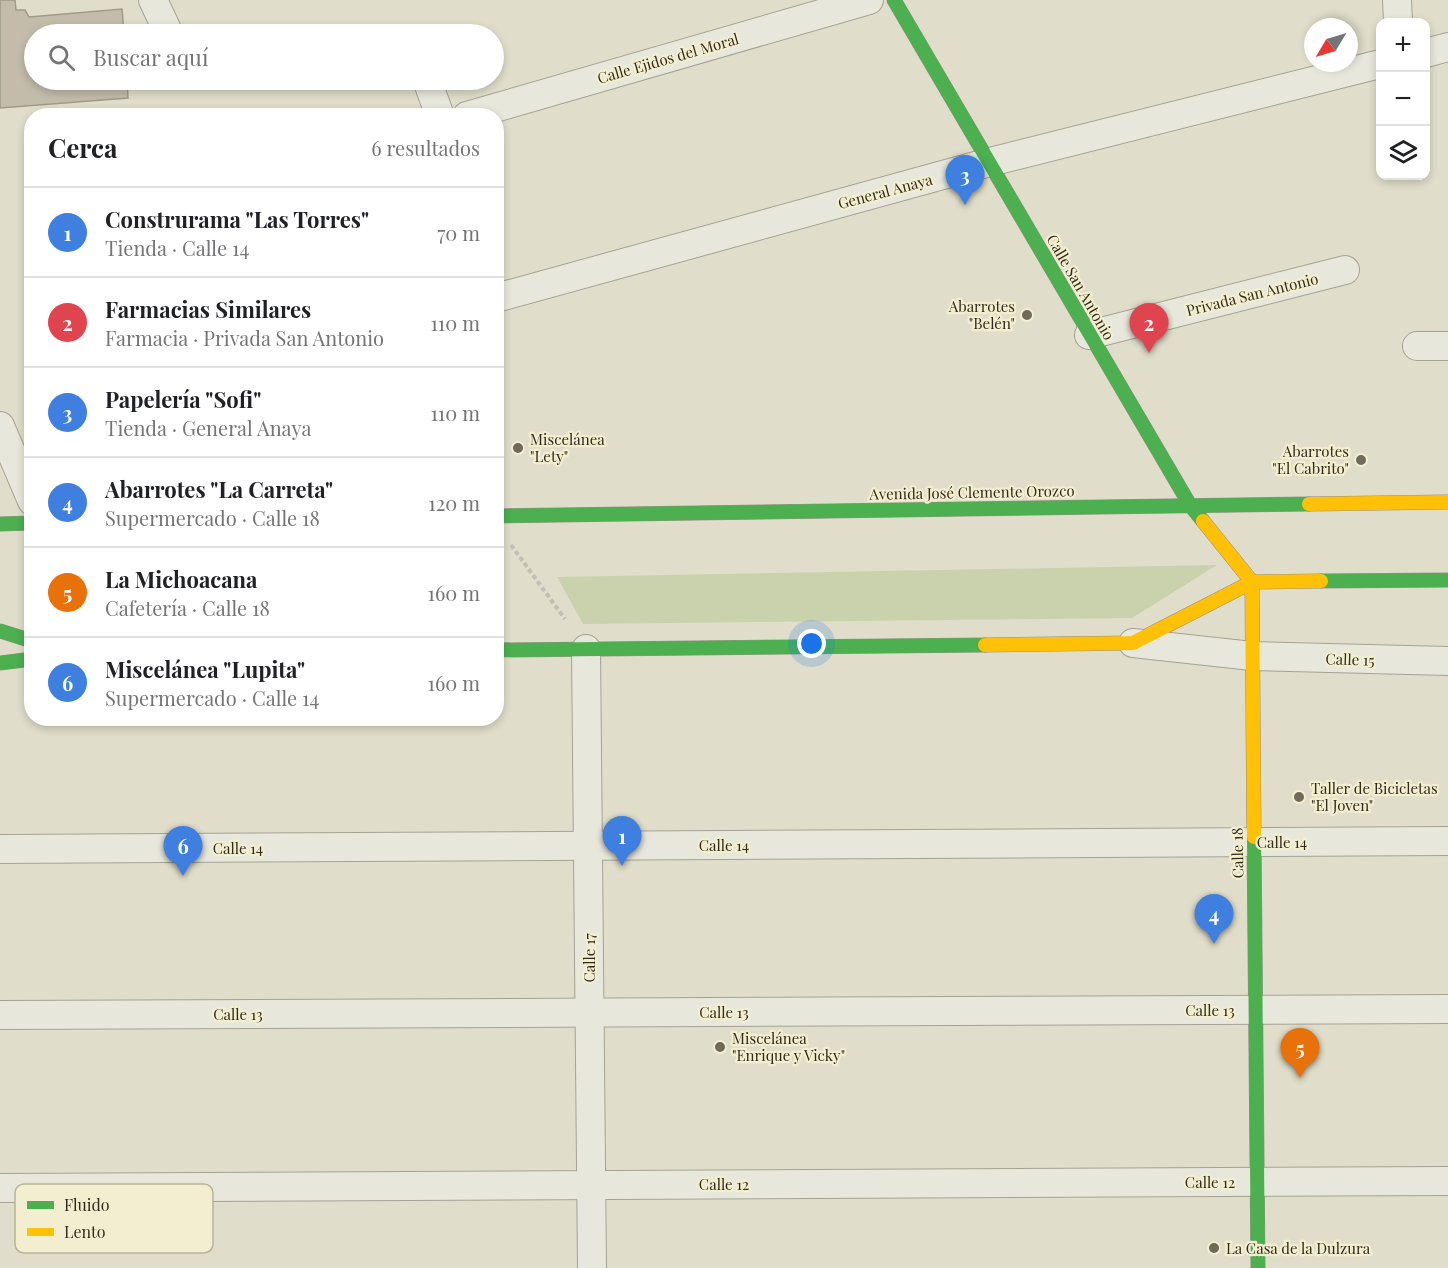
<!DOCTYPE html>
<html lang="es">
<meta charset="utf-8">
<style>
body{margin:0;font-family:"Playfair Display",serif;background:#f2f2f2;color:#202124}
.controls{position:absolute;right:18px;top:18px;display:grid;overflow:hidden;border-radius:12px;box-shadow:0 3px 9px #0003}
.controls button{width:54px;height:54px;display:grid;place-items:center;padding:0;border:0;border-bottom:2px solid #e0e0e0;background:#fff;color:#202124;font:30px sans-serif}
.compass{position:absolute;left:1304px;top:18px;width:54px;height:54px;border-radius:50%;background:#fff;box-shadow:0 3px 9px #0003;rotate:232deg}
.you{position:absolute;left:812px;top:644px;width:21px;height:21px;margin:-15px;border:4px solid #fff;border-radius:50%;background:#1a73e8;box-shadow:0 0 0 9px #1a73e833}
.badge{display:grid;place-items:center;width:39px;height:39px;border-radius:50%;background:#0f766e;color:#fff;font-size:20px;font-weight:700}
.pin{position:absolute;translate:-50% -50px;filter:drop-shadow(0 2px 3px #0008)}
.pin::after{content:'';position:absolute;top:32px;width:21px;height:18px;background:inherit;clip-path:polygon(0 0,100% 0,50% 100%)}
.list{margin:0;padding:0;list-style:none}
h2{display:flex;justify-content:space-between;align-items:center;height:78px;margin:0;padding:0 24px;font-size:26px}
h2 small{font-size:20px;font-weight:400;color:#757577}
.list li{display:grid;grid-template-columns:39px 1fr auto;gap:18px;align-items:center;box-sizing:border-box;height:90px;padding:0 24px;border-top:2px solid #e0e0e0}
.list b{display:block;font-size:22px;white-space:nowrap}
.list p{margin:0;font-size:20px;white-space:nowrap;color:#757577}
.list em{font-size:20px;font-style:normal;color:#757577}
.icon{flex:none;width:33px;height:33px;fill:none;stroke:currentColor;stroke-width:2;stroke-linecap:round;stroke-linejoin:round}
.map{position:relative;flex:none;width:1448px;height:1268px;overflow:hidden}
.search{position:absolute;background:#fff;box-shadow:0 3px 9px #0003;left:24px;top:24px;width:480px;height:66px;display:flex;align-items:center;gap:15px;box-sizing:border-box;padding:0 21px;border-radius:33px;color:#757577;font-size:22px}
.panel{position:absolute;background:#fff;box-shadow:0 3px 9px #0003;left:24px;top:108px;width:480px;height:618px;border-radius:24px}
.map>svg:first-child{display:block}
</style>
<div class="map">
<svg width="1448" height="1268" viewBox="0 0 1448 1268">
<rect width="100%" height="100%" fill="#e0deca"/>
<polygon fill="#cad1ad" points="1217,565 1132,618 583,624 557,577"/>
<polygon fill="#c3bcab" stroke="#9f9a8a" stroke-width="1.5" points="0,0 15,0 16,10 25,10 29,17 122,9 124,34 34,34 34,80 127,80 128,98 0,108"/>
<g fill="none" stroke-linecap="round" stroke-linejoin="round">
<defs>
<g id="street">
<polyline points="153,0 169,34"/>
<polyline points="1397,0 1398,22"/>
<polyline points="1426,53 1448,47"/>
<polyline points="427,80 440,116"/>
<polyline points="467,116 869,0"/>
<polyline points="496,298 990,162 1380,64"/>
<polyline points="1089,335 1345,270"/>
<polyline points="1417,346 1448,346"/>
<polyline points="0,426 32,501"/>
<polyline points="1133,643 1252,656 1448,661"/>
<polyline points="586,649 592,1268"/>
<polyline points="0,849 1448,841"/>
<polyline points="0,1015 1448,1009"/>
<polyline points="0,1188 1448,1181"/>
</g>
<g id="fast">
<polyline points="894,0 1190,505 1203,521"/>
<polyline points="496,516 1309,504"/>
<polyline points="0,524 32,523"/>
<polyline points="1321,581 1448,580"/>
<polyline points="0,631 32,641"/>
<polyline points="496,650 985,645"/>
<polyline points="0,663 32,659"/>
<polyline points="1254,837 1258,1268"/>
</g>
<g id="slow">
<polyline points="1309,504 1448,502"/>
<polyline points="1203,521 1252,582 1254,837"/>
<polyline points="985,645 1133,643 1252,582 1321,581"/>
</g>
</defs>
<use href="#street" stroke="#a5a294" stroke-width="30"/>
<use href="#fast" stroke="#959183" stroke-width="15"/>
<use href="#slow" stroke="#959183" stroke-width="15"/>
<polyline stroke="#c1bfb3" stroke-width="4" stroke-dasharray="4.5 3" stroke-linecap="butt" points="511,545 565,619"/>
<use href="#street" stroke="#e8e7db" stroke-width="28"/>
<use href="#fast" stroke="#4caf50" stroke-width="14"/>
<use href="#slow" stroke="#ffc107" stroke-width="14"/>
</g>
<g fill="#6f6a5a" stroke="#f2eecf" stroke-width="2">
<circle cx="1027" cy="315" r="6"/>
<circle cx="518" cy="448" r="6"/>
<circle cx="1361" cy="460" r="6"/>
<circle cx="1299" cy="797" r="6"/>
<circle cx="720" cy="1047" r="6"/>
<circle cx="1214" cy="1248" r="6"/>
</g>
<g text-anchor="middle" dominant-baseline="central" stroke-width="4.5" stroke-linejoin="round" paint-order="stroke">
<g font-size="15" fill="#322b1d" stroke="#f2eecf">
<text transform="translate(668 58) rotate(-16)">Calle Ejidos del Moral</text>
<text transform="translate(885 191) rotate(-15)">General Anaya</text>
<text transform="translate(1081 287) rotate(60)">Calle San Antonio</text>
<text transform="translate(1252 294) rotate(-14)">Privada San Antonio</text>
<text transform="translate(972 492) rotate(-1)">Avenida José Clemente Orozco</text>
<text transform="translate(1350 659) rotate(2)">Calle 15</text>
<text x="1282" y="842">Calle 14</text>
<text x="724" y="845">Calle 14</text>
<text x="238" y="848">Calle 14</text>
<text transform="translate(1237 853) rotate(-91)">Calle 18</text>
<text transform="translate(589 958) rotate(-90)">Calle 17</text>
<text x="1210" y="1010">Calle 13</text>
<text x="724" y="1012">Calle 13</text>
<text x="238" y="1014">Calle 13</text>
<text x="1210" y="1182">Calle 12</text>
<text x="724" y="1184">Calle 12</text>
</g>
<g font-size="15" fill="#322b1d" stroke="#f2eecf" text-anchor="start">
<text x="1015" y="306" text-anchor="end">Abarrotes<tspan x="1015" dy="17">"Belén"</tspan></text>
<text x="530" y="439">Miscelánea<tspan x="530" dy="17">"Lety"</tspan></text>
<text x="1349" y="451" text-anchor="end">Abarrotes<tspan x="1349" dy="17">"El Cabrito"</tspan></text>
<text x="1311" y="788">Taller de Bicicletas<tspan x="1311" dy="17">"El Joven"</tspan></text>
<text x="732" y="1038">Miscelánea<tspan x="732" dy="17">"Enrique y Vicky"</tspan></text>
<text x="1226" y="1248">La Casa de la Dulzura</text>
</g>
</g>
<rect x="15" y="1184" width="198" height="69" rx="9" fill="#f2eecf" stroke="#b8b49a" stroke-width="1.5"/>
<rect x="27" y="1201" width="27" height="8" fill="#4caf50"/>
<rect x="27" y="1228" width="27" height="8" fill="#ffc107"/>
<g font-size="16" fill="#322b1d">
<text x="64" y="1211">Fluido</text>
<text x="64" y="1238">Lento</text>
</g>
</svg>
<div class="controls">
<button>+</button>
<button>−</button>
<button><svg class="icon" aria-label="layers" viewBox="0 0 24 24"><path d="M12 4l9 5-9 5-9-5zM3 14l9 5 9-5"/></svg></button>
</div>
<svg class="compass" viewBox="-18 -18 36 36"><path d="M0-13l5 13h-10z" fill="#e53935"/><path d="M0 13l5-13h-10z" fill="#757577"/></svg>
<div class="you"></div>
<div class="pin badge" style="left:622px;top:866px;background:#3f7fe0">1</div>
<div class="pin badge" style="left:1149px;top:353px;background:#e0444e">2</div>
<div class="pin badge" style="left:965px;top:205px;background:#3f7fe0">3</div>
<div class="pin badge" style="left:1214px;top:944px;background:#3f7fe0">4</div>
<div class="pin badge" style="left:1300px;top:1078px;background:#e8710a">5</div>
<div class="pin badge" style="left:183px;top:876px;background:#3f7fe0">6</div>
<div class="search"><svg class="icon" aria-label="search" viewBox="0 0 24 24"><circle cx="10" cy="10" r="6"/><path d="M15 15l6 6"/></svg>Buscar aquí</div>
<section class="panel">
<h2>Cerca<small>6 resultados</small></h2>
<ul class="list">
<li><span class="badge" style="background:#3f7fe0">1</span><div><b>Construrama &quot;Las Torres&quot;</b><p>Tienda · Calle 14</p></div><em>70 m</em></li>
<li><span class="badge" style="background:#e0444e">2</span><div><b>Farmacias Similares</b><p>Farmacia · Privada San Antonio</p></div><em>110 m</em></li>
<li><span class="badge" style="background:#3f7fe0">3</span><div><b>Papelería &quot;Sofi&quot;</b><p>Tienda · General Anaya</p></div><em>110 m</em></li>
<li><span class="badge" style="background:#3f7fe0">4</span><div><b>Abarrotes &quot;La Carreta&quot;</b><p>Supermercado · Calle 18</p></div><em>120 m</em></li>
<li><span class="badge" style="background:#e8710a">5</span><div><b>La Michoacana</b><p>Cafetería · Calle 18</p></div><em>160 m</em></li>
<li><span class="badge" style="background:#3f7fe0">6</span><div><b>Miscelánea &quot;Lupita&quot;</b><p>Supermercado · Calle 14</p></div><em>160 m</em></li>
</ul>
</section>
</div>
